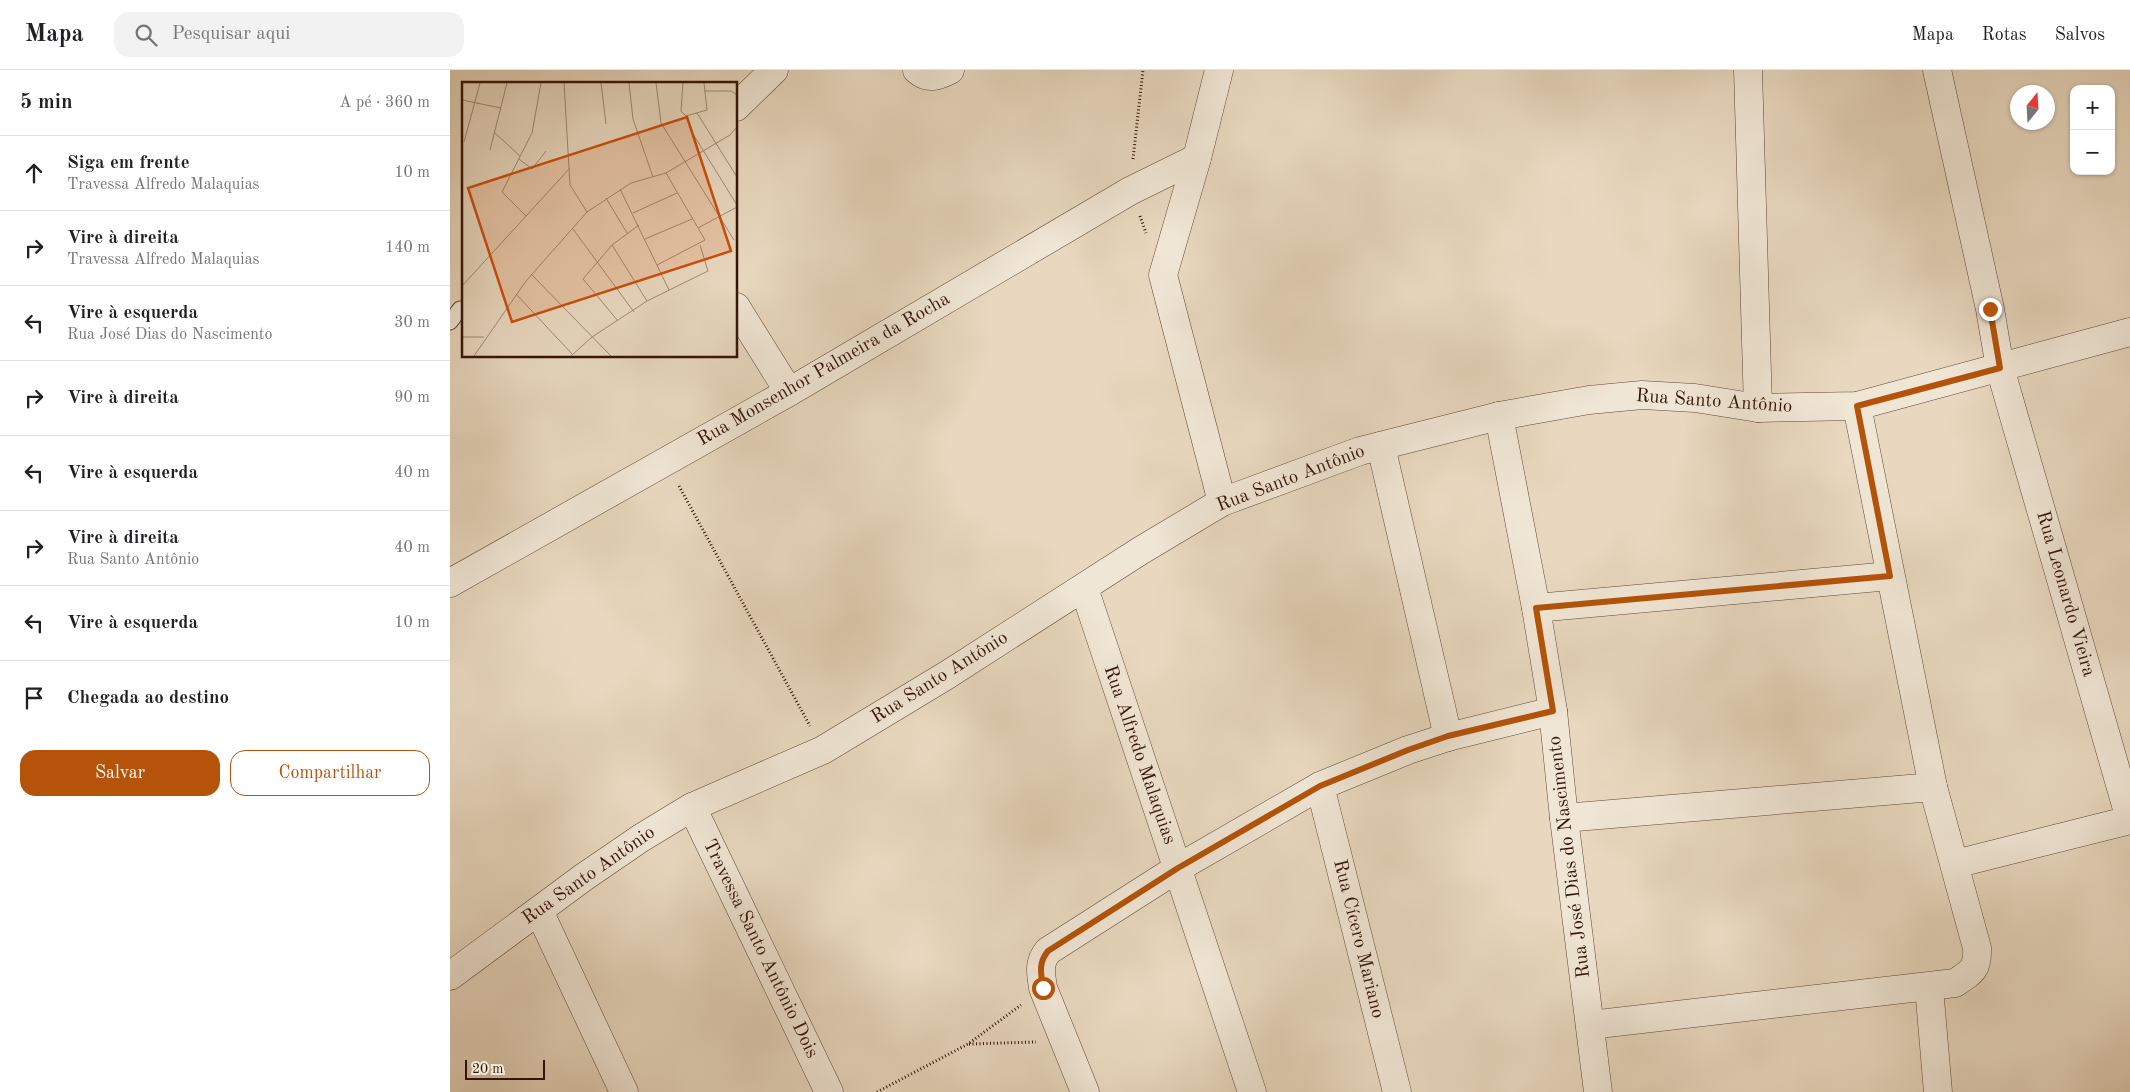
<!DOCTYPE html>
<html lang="pt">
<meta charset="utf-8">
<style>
body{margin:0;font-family:"Old Standard TT",serif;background:#f2f2f2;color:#202124}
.controls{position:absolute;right:15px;top:15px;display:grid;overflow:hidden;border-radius:10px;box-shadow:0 1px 4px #0004}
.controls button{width:45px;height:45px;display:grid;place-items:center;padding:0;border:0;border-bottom:1px solid #e0e0e0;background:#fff;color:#202124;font:25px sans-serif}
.compass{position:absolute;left:1560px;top:15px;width:45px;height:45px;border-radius:50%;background:#fff;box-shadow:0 1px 4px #0004;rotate:18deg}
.scale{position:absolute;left:15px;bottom:12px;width:80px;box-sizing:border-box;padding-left:5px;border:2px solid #351408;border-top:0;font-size:14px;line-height:18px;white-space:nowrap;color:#351408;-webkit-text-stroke:4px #f0e6d5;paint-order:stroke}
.stop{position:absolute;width:15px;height:15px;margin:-11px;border:4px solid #b45309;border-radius:50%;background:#fff}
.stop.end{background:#b45309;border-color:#fff;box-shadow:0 1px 5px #0008}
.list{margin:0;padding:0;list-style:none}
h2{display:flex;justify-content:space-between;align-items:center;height:65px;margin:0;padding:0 20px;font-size:21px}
h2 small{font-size:16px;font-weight:400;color:#757577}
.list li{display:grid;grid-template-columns:32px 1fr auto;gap:15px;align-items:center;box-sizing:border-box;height:75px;padding:0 20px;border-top:1px solid #e0e0e0}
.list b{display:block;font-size:19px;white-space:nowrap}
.list p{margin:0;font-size:16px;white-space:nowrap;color:#757577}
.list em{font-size:16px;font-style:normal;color:#757577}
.actions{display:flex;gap:10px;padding:15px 20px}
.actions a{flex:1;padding:11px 0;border:1px solid #b45309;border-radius:15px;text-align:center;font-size:18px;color:#b45309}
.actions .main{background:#b45309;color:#fff}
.icon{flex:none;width:28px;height:28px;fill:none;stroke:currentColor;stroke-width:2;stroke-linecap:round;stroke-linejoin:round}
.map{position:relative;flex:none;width:1680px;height:1022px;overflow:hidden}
header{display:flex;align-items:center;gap:30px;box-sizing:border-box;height:70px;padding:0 25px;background:#fff;border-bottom:1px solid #e0e0e0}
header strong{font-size:24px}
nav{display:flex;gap:28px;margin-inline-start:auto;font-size:18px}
.search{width:350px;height:45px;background:#f2f2f2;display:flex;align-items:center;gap:12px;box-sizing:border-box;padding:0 18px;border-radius:15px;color:#757577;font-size:19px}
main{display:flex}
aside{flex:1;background:#fff}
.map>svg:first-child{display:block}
</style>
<header>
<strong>Mapa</strong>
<div class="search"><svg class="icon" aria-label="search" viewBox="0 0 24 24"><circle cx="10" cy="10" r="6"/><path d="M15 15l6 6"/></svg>Pesquisar aqui</div>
<nav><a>Mapa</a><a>Rotas</a><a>Salvos</a></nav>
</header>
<main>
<aside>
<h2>5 min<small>A pé · 360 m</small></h2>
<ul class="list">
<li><svg class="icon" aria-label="ahead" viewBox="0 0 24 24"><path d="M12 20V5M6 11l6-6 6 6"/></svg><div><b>Siga em frente</b><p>Travessa Alfredo Malaquias</p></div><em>10 m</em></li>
<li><svg class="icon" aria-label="right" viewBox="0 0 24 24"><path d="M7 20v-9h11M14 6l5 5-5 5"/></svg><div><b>Vire à direita</b><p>Travessa Alfredo Malaquias</p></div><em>140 m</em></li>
<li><svg class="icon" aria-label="left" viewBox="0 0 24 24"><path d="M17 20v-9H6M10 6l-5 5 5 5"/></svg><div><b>Vire à esquerda</b><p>Rua José Dias do Nascimento</p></div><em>30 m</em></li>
<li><svg class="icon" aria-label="right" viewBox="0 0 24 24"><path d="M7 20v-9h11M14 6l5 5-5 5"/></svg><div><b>Vire à direita</b></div><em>90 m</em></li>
<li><svg class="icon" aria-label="left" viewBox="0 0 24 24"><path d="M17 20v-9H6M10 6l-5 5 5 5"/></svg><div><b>Vire à esquerda</b></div><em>40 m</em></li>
<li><svg class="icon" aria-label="right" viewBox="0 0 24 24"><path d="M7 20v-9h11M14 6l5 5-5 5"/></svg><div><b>Vire à direita</b><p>Rua Santo Antônio</p></div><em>40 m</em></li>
<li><svg class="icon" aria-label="left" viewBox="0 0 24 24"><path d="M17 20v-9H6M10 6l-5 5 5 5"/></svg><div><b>Vire à esquerda</b></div><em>10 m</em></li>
<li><svg class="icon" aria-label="arrive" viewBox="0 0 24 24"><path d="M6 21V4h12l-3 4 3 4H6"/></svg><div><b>Chegada ao destino</b></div></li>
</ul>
<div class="actions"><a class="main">Salvar</a><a>Compartilhar</a></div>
</aside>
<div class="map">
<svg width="1680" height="1022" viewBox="0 0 1680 1022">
<rect width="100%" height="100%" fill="#e8d8bf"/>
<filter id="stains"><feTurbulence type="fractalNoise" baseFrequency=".004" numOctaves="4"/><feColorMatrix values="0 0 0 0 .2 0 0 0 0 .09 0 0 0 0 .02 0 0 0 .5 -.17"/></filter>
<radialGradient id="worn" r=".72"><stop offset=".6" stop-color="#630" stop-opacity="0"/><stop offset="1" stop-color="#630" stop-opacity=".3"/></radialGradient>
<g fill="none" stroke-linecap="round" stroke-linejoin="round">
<defs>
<polyline id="lane" points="0,252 10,239"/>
<g id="street">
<path d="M467,0C478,10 488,6 500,0"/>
<polyline points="769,0 747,88 713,205 772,432"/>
<polyline points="1298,0 1308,338"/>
<polyline points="1487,0 1540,239 1550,298 1680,749"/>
<polyline points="286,37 324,0"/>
<polyline points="286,237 339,322"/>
<polyline points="1049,346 1086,538 1103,641 1114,748 1148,1022"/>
<polyline points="931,376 998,667"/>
<polyline points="0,513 339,322 680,121 747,88"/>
<polyline points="634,518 802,1022"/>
<polyline points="1086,538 1440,506"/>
<polyline points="870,716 947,1022"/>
<polyline points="242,737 379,1022"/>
<polyline points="1114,748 1483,717"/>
<polyline points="1505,794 1680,750"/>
<polyline points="89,841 174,1022"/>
<polyline points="0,906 134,807 191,768 242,737 373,680 497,605 690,481 772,432 910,381 1049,346 1139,330 1192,325 1245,328 1308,338 1407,336 1680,262"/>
<polyline points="1479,917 1488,1022"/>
<path d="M1140,955L1505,913C1522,902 1528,899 1527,878L1483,717L1407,336"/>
<path d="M635,1022L593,918C591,903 588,893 598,881L728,798L870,716L958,680L998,667L1103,641"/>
</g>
</defs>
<use href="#lane" stroke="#624536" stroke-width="17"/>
<use href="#street" stroke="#624536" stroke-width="29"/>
<g stroke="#351408" stroke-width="3" stroke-dasharray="1 2.5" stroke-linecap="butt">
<polyline points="683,89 693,0"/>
<polyline points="690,146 696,163"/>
<polyline points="229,416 360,656"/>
<polyline points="519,974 586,972"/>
<polyline points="427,1022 518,974 571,935"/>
</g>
<use href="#lane" stroke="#f0e6d5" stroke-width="15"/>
<use href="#street" stroke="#f0e6d5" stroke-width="28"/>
</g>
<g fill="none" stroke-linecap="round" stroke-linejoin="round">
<path stroke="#b45309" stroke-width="6" d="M593,918C591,903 588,893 598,881L728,798L870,716L958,680L998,666L1103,641L1086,538L1440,506L1407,336L1550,298L1540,239"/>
</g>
<g text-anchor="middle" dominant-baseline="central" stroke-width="4" stroke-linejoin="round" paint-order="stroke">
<g font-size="19" fill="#351408" stroke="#f0e6d5">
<text transform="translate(374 300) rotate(-30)">Rua Monsenhor Palmeira da Rocha</text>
<text transform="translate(1264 332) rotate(4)">Rua Santo Antônio</text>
<text transform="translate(841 409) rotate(-21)">Rua Santo Antônio</text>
<text transform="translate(1615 524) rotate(74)">Rua Leonardo Vieira</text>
<text transform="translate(490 608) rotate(-32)">Rua Santo Antônio</text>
<text transform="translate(689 685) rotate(71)">Rua Alfredo Malaquias</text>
<text transform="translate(1120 787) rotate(-97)">Rua José Dias do Nascimento</text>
<text transform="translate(139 806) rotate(-35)">Rua Santo Antônio</text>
<text transform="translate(908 869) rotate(76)">Rua Cícero Mariano</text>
<text transform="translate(310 879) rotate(64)">Travessa Santo Antônio Dois</text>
</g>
</g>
<g transform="translate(12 12)">
<rect width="275" height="275" fill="#e8d8bf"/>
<path fill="none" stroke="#a08a76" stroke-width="1" d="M102,1L108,103L125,130M139,1L144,42M167,1L171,37L191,95M194,1L199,41L272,158M221,1L219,29L224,34L245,28L242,1M242,9H269L275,13M0,18L39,26M235,31L275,95M33,51L58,74M231,52L275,123M2,60L18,1M28,68L45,1M57,77L70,87L84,69M158,107L207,208M144,116L165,151M171,131L215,111M64,134L40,110L70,51L79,1M236,146L275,125M111,147L172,230M183,157L230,137M150,163L185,219M195,183L243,158L204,91M69,192L149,274M0,204L108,86M54,212L111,273M156,239L121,197L150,163L177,143M0,255H22M12,274L64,199L125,130L169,101L204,91L268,53L275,45M109,274L130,255L185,219L246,189L238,163"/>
<path fill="#cd4f0b" fill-opacity="0.15" stroke="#cd4f0b" stroke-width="2.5" d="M225,35L269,169L50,240L6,106Z"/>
<rect width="275" height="275" fill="none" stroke="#351408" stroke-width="2.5"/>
</g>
<rect width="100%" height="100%" filter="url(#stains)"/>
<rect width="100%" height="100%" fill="url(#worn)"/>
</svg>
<div class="controls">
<button>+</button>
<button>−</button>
</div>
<svg class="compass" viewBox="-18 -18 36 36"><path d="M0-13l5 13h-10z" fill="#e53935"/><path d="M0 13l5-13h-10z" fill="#757577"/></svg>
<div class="scale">20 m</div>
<div class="stop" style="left:593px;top:918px"></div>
<div class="stop end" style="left:1540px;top:239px"></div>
</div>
</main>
